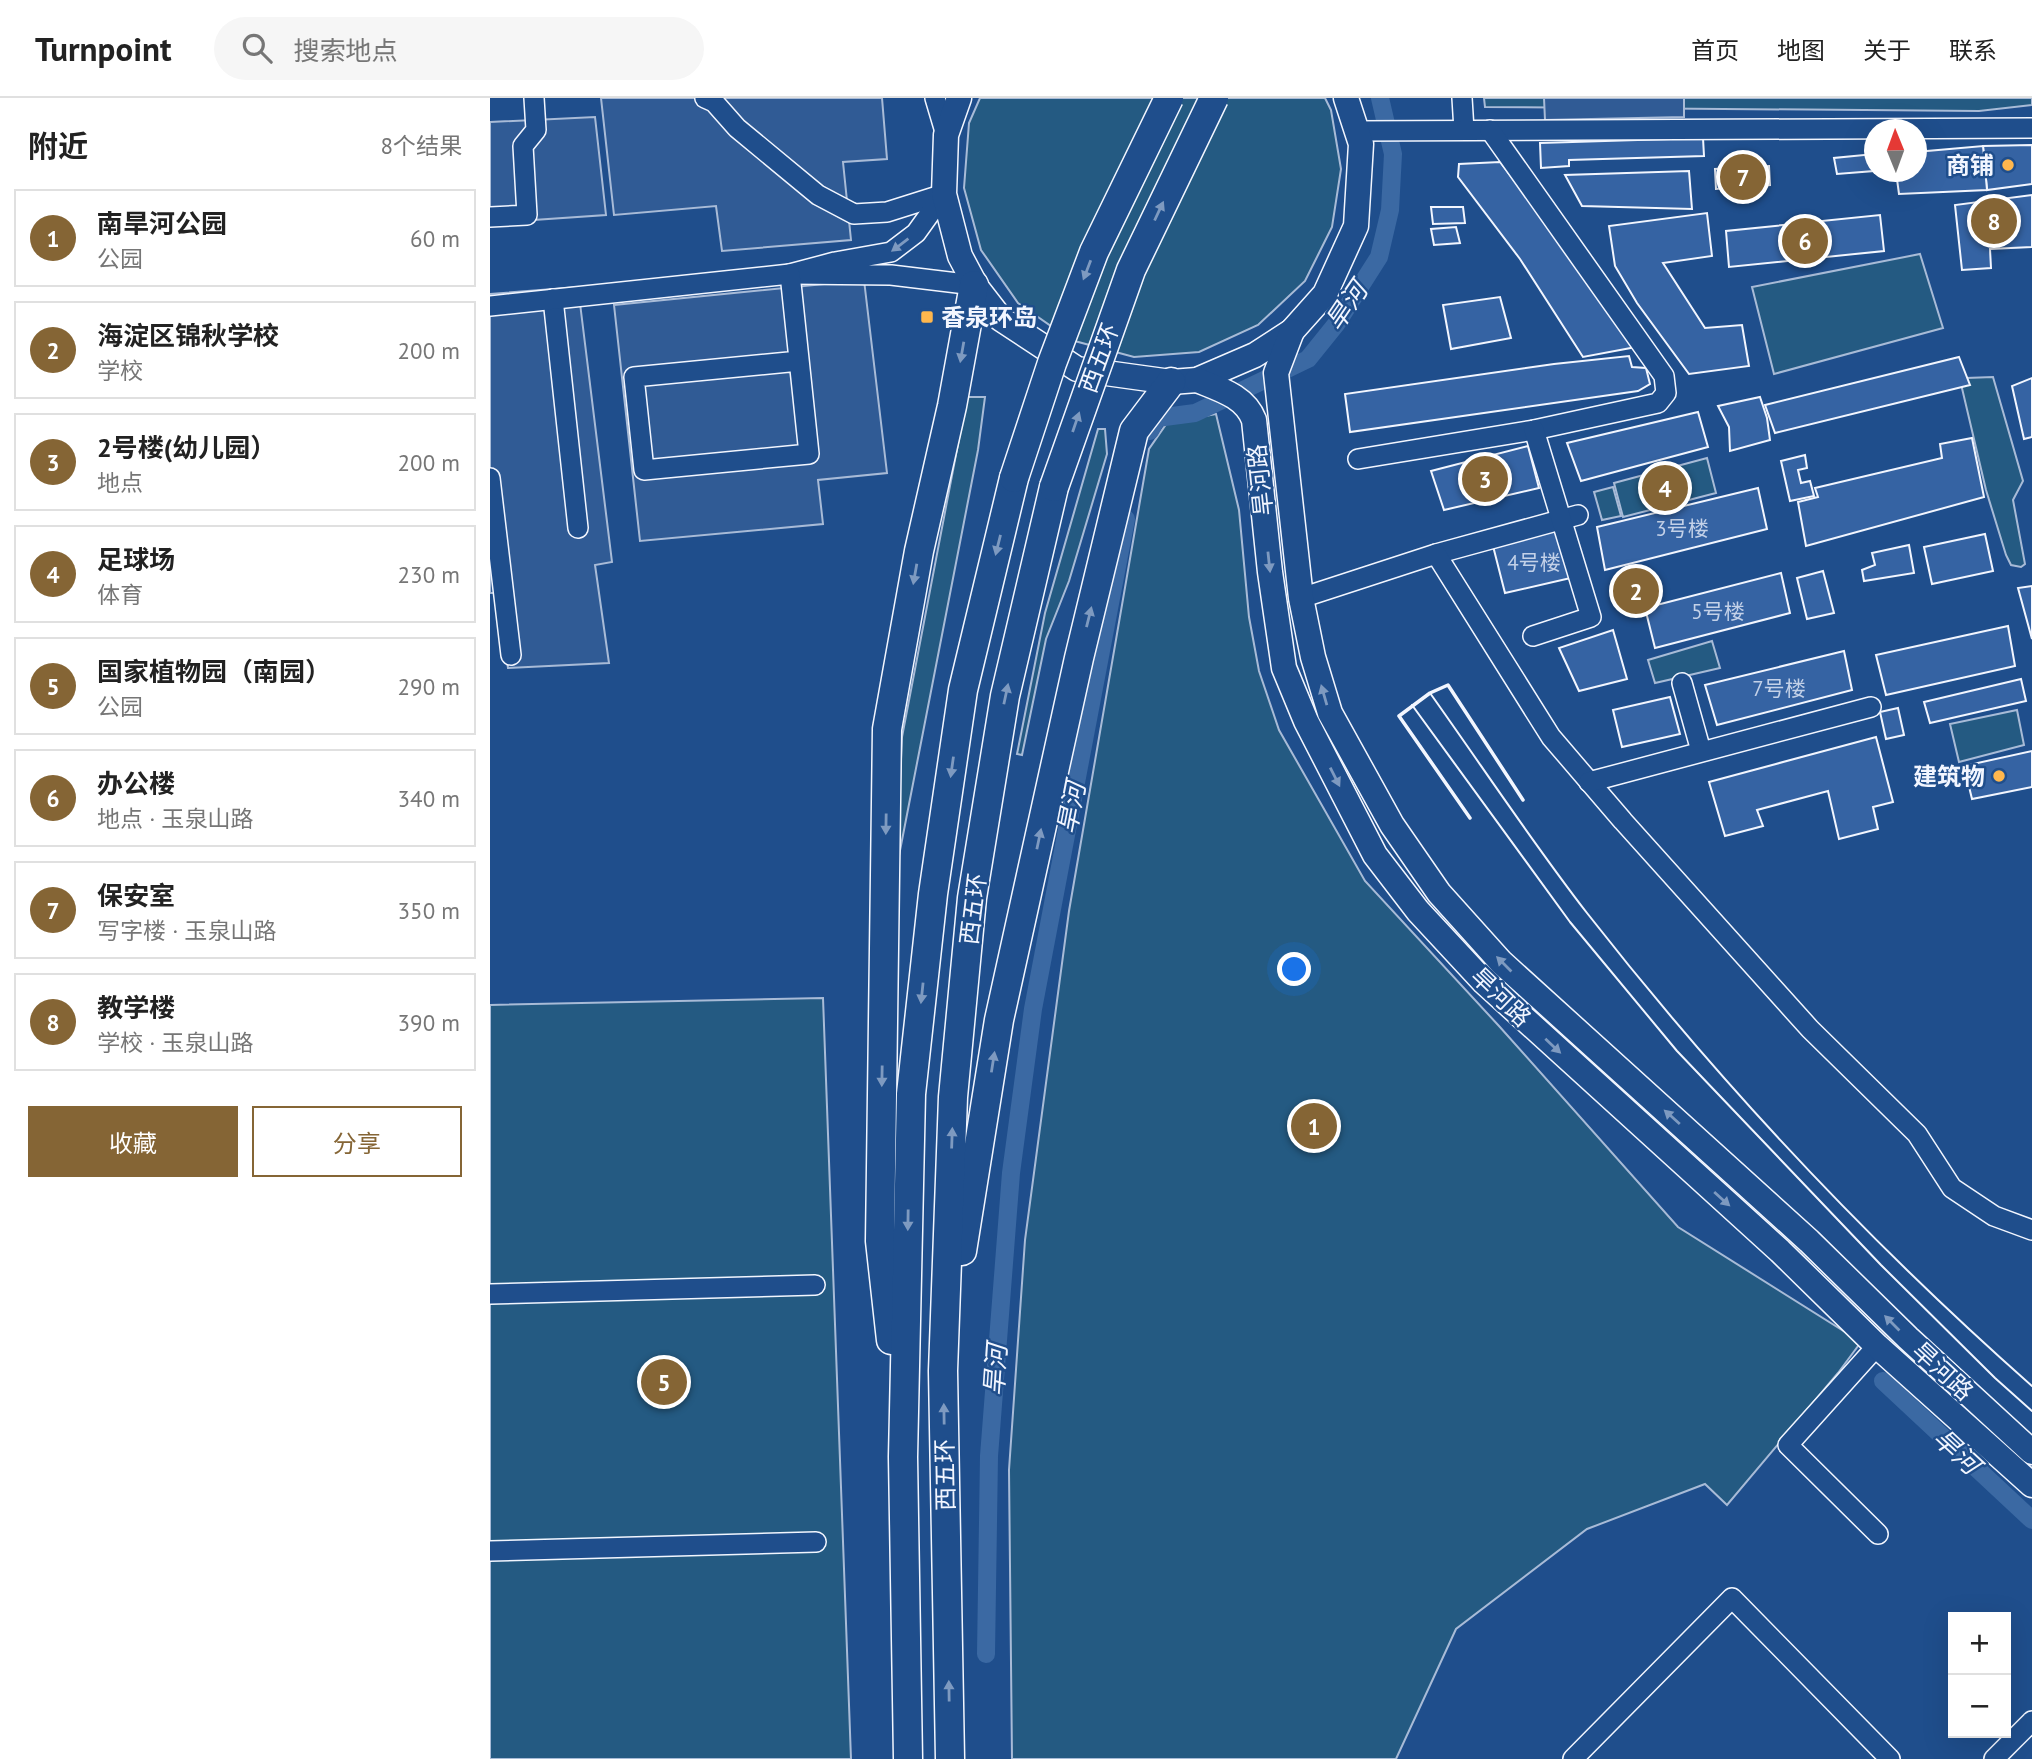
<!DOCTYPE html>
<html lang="zh">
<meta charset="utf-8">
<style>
body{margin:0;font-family:"PT Sans","Noto Sans SC",sans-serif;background:#f6f6f6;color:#222}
.controls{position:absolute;right:21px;bottom:21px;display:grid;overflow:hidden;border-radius:0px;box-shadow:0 7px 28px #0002}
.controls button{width:63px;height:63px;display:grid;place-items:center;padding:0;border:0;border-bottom:2px solid #e0e0e0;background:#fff;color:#222;font:35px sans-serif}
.compass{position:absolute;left:1374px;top:21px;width:63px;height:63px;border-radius:50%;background:#fff;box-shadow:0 7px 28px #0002;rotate:359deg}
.you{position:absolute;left:805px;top:872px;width:24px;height:24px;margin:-18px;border:5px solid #fff;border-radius:50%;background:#1a73e8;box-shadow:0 0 0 10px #1a73e833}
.badge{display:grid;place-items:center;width:46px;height:46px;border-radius:50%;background:#856535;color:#fff;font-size:23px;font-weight:700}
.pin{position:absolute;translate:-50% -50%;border:4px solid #fff;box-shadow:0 2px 7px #0006}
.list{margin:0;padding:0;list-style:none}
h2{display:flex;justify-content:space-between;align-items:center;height:91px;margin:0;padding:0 28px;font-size:30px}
h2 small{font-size:23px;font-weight:400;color:#767676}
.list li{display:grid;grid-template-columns:46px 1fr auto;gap:21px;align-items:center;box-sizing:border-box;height:98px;margin:0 14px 14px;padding:0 14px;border:2px solid #e0e0e0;border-radius:0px}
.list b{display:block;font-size:26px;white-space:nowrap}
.list p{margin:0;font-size:23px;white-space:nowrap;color:#767676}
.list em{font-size:23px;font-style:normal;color:#767676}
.actions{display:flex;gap:14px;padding:21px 28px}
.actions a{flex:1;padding:16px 0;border:2px solid #856535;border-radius:0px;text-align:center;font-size:24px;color:#856535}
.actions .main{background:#856535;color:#fff}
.icon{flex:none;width:38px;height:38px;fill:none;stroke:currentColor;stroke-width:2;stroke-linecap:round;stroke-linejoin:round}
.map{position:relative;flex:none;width:1542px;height:1661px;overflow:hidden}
header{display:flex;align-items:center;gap:42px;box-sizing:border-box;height:98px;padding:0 35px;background:#fff;border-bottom:2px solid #e0e0e0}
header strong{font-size:33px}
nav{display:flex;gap:38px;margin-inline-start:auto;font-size:24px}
.search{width:490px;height:63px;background:#f6f6f6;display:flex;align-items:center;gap:18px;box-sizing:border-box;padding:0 24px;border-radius:38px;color:#767676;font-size:26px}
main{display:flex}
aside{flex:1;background:#fff}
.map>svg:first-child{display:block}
</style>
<header>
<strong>Turnpoint</strong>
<div class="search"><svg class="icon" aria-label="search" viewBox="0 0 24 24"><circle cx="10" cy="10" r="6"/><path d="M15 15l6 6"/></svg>搜索地点</div>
<nav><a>首页</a><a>地图</a><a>关于</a><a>联系</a></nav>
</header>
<main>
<aside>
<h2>附近<small>8个结果</small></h2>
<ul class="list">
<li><span class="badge">1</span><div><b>南旱河公园</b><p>公园</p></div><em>60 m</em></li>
<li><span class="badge">2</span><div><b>海淀区锦秋学校</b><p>学校</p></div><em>200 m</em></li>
<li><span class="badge">3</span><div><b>2号楼(幼儿园）</b><p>地点</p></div><em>200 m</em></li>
<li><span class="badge">4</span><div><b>足球场</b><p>体育</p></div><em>230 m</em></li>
<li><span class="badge">5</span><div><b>国家植物园（南园）</b><p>公园</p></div><em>290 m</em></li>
<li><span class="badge">6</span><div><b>办公楼</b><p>地点 · 玉泉山路</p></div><em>340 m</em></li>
<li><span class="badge">7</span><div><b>保安室</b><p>写字楼 · 玉泉山路</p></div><em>350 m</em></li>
<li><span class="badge">8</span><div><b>教学楼</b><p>学校 · 玉泉山路</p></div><em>390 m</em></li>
</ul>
<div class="actions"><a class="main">收藏</a><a>分享</a></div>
</aside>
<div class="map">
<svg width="1542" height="1661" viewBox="0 0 1542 1661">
<rect width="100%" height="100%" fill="#1f4e8c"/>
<g fill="#245a82" stroke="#a8bbd7" stroke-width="2">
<polygon points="490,0 835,0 841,12 851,71 842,129 815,183 768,227 709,254 644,259 581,242 528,205 491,152 474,90 479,25"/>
<polygon points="994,0 1542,0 1542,7 1489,13 995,9"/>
<polygon points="1430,156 1453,230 1284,276 1262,189"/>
<polygon points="1503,279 1533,383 1523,402 1535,466 1531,469 1521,467 1516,457 1496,392 1471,286 1476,280"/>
<polygon points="477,299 495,299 488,352 406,773 412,639"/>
<polygon points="726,316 749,412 759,519 769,573 789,632 875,783 1009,928 1188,1129 1371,1244 1348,1275 1237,1407 1215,1386 1097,1431 966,1531 906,1661 522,1661 519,1372 535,1142 579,813 659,351 677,325"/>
<polygon points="608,331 615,331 617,356 579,483 556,541 532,657 527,656 555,515"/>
<polygon points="1217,360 1226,395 1133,419 1124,385"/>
<polygon points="1123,389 1131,418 1112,422 1104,394"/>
<polygon points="1222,543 1230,570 1165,585 1158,562"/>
<polygon points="1527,612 1534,647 1469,664 1460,626"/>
<polygon points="333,900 361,1661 0,1661 0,907"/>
</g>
<g fill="#305b95" stroke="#a8bbd7" stroke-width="2">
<polygon points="111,0 392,0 397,61 353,64 361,142 232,153 226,108 124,117"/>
<polygon points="1054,0 1194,0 1194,19 1055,22"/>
<polygon points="105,19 116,117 0,125 0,24"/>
<polygon points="374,182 397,375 328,382 333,426 150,443 124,207"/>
<polygon points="88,189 122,464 105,467 119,565 18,570 8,495 0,495 0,196"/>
</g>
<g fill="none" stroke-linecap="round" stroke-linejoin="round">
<g stroke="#3b69a3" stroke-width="18">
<polyline points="660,333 667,320 705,315 818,261 847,225 889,159 900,112 903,56 890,0"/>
<polyline points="1393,1283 1542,1422"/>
<polyline points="496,1556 499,1358 521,1075 543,911 636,421"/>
</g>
</g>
<g fill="#3563a3" stroke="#f2f6ff" stroke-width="2">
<polygon points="1213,40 1214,58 1079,62 1079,68 1051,70 1050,45"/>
<polygon points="1542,47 1542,86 1497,92 1493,48"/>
<polygon points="1493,48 1497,92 1409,96 1406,74 1426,74 1426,54"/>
<polygon points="1384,56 1384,73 1347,76 1344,60"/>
<polygon points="1010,64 1062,132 1146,249 1093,259 1030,161 968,79 969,66"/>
<polygon points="1279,68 1280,87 1226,91 1225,71"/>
<polygon points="1199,73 1202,111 1092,108 1075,77"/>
<polygon points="1542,97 1542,149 1500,151 1501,170 1472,172 1465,107"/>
<polygon points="941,109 973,109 975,125 943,126"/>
<polygon points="1217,115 1222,158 1173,165 1215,230 1252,227 1259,268 1199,276 1147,205 1125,168 1119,128"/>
<polygon points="1390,117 1394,153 1239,169 1236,133"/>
<polygon points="966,129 970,145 944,147 941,131"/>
<polygon points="1010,199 1021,240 961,251 953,207"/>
<polygon points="1139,258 1142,269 1156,270 1160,286 1148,293 860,334 855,296 1064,266"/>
<polygon points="1469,259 1480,287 1285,335 1275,307"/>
<polygon points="1542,280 1542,339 1534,341 1522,288"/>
<polygon points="1270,299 1277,320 1280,342 1240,353 1239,329 1228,308"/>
<polygon points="1208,314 1218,349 1091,383 1077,345"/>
<polygon points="1482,340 1494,399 1316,448 1308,404 1328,399 1325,390 1452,360 1450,346"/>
<polygon points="1038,348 1049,390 954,412 941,373"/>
<polygon points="1315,357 1317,370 1308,372 1311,385 1320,383 1324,398 1300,403 1291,363"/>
<polygon points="1268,390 1277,431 1115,472 1107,429"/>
<polygon points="1072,431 1085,479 1015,495 1003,448"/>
<polygon points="1495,436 1503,473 1442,486 1434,449"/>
<polygon points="1419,447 1424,475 1374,483 1372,472 1385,467 1382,455"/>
<polygon points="1333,473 1344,515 1317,521 1307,480"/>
<polygon points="1291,475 1300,515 1165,550 1155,510"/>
<polygon points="1542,488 1542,541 1528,490"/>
<polygon points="1518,528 1525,568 1396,597 1386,557"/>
<polygon points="1123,532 1137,581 1089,593 1069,550"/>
<polygon points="1354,553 1362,592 1227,627 1215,587"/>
<polygon points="1531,581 1536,603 1440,625 1434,604"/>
<polygon points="1180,599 1190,636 1132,649 1123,612"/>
<polygon points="1408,610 1414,637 1396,641 1390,614"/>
<polygon points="1386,639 1403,704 1383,709 1388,731 1349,741 1338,693 1267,712 1273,728 1235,738 1219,684"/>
<polygon points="1542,653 1542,689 1482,701 1474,668"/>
</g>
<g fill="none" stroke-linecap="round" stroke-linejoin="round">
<defs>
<g id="minor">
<polyline points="215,0 224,4 247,30 328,97 364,116 397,114 454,96"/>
<polyline points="445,0 456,37"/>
<polyline points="972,0 974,32"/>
<polyline points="866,33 1542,30"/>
<polyline points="454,96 426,135 401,154 345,164 300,176 401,177 484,187"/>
<polyline points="0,119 37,117 33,48 46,32 44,0"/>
<polyline points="63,201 88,430"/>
<polyline points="0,208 300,176 319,356 154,372 144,279 309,263"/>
<polyline points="868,361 1044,332 1168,305 1176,295 1174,278 1000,32"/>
<polyline points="0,380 21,557"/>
<polyline points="946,456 1088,417"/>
<polyline points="811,500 946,456 1061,639 1133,723 1320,931 1427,1036 1462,1090 1504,1118 1542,1132"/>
<polyline points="1043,538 1101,519 1044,332"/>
<polyline points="1192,585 1211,653"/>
<polyline points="1099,684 1381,609"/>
<polyline points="0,1196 325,1187"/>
<polyline points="1387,1248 1298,1347 1388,1436"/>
<polyline points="0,1453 326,1444"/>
<polyline points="1083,1661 1242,1500 1400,1661"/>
<polyline points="1504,1661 1542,1623"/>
</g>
<g id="major">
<polyline points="469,0 456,37 454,96 470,158 487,190 511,221 587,271 681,284 707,282 765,257 802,233 835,196 866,128 871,46 856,0"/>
<polyline points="802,233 786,275 811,500 823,559 840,615 902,727 949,795 1011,864 1319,1143 1418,1240 1542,1354"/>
<path d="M707,282C729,291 755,298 764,322L780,474L794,570L816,623L885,757L928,813L994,884L1290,1153L1387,1248L1542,1387"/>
</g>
<g id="highway">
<polyline points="472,1153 509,922 589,560 644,333 681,284"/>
<polyline points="401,1242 390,1143 397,631 429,453 462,308 484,187"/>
<polyline points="418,1661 413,1359 421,996 443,796 473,592 524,380"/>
<polyline points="460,1661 453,1273 463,999 482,800 515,598 564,389"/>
</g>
</defs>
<use href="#minor" stroke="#f2f6ff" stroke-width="22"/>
<use href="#major" stroke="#f2f6ff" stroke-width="27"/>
<use href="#highway" stroke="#f2f6ff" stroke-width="31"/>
<use href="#minor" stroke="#1f4e8c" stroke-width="19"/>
<use href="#major" stroke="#1f4e8c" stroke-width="24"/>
<use href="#highway" stroke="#1f4e8c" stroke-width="28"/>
<g stroke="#f2f6ff" stroke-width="2">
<path d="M940,595C992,668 1042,744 1097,815C1230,985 1380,1145 1542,1288"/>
<polyline points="922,607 1080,824 1187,953 1391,1167 1505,1280 1542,1313"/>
</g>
<defs>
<g id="highway-bridge">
<polyline points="524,380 562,265 604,154 679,0"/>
<polyline points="564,389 641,172 724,0"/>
</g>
</defs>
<use href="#highway-bridge" stroke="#f2f6ff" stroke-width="31" stroke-linecap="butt"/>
<use href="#highway-bridge" stroke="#1f4e8c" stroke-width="28"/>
<polyline stroke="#f2f6ff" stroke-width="3.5" points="980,720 909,618 940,595 958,587 1033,702"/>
</g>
<defs><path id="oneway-solid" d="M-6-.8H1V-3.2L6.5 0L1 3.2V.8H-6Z" transform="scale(1.75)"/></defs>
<g fill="#7e9ac0">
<use href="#oneway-solid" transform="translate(669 113) rotate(-65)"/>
<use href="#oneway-solid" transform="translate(410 147) rotate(143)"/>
<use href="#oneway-solid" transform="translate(597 172) rotate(111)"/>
<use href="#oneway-solid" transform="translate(472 254) rotate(100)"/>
<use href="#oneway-solid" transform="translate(586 324) rotate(-71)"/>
<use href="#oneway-solid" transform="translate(508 447) rotate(104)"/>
<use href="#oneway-solid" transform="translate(779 464) rotate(84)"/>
<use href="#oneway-solid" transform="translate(425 476) rotate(100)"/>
<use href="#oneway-solid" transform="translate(599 519) rotate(-76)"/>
<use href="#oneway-solid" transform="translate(516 596) rotate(-78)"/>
<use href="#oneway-solid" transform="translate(834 597) rotate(-106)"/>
<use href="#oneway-solid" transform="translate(462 669) rotate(98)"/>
<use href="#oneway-solid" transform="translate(845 679) rotate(63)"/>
<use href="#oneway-solid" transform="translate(396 726) rotate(91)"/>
<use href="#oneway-solid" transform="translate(549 741) rotate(-78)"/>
<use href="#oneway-solid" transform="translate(1014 866) rotate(-135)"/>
<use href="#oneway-solid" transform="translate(432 895) rotate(96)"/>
<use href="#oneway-solid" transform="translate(1063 948) rotate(43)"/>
<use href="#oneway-solid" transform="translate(503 964) rotate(-81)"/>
<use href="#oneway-solid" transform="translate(392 978) rotate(91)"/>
<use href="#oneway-solid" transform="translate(1182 1019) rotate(-138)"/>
<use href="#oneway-solid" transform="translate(462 1040) rotate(-88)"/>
<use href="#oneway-solid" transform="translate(1232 1101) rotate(42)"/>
<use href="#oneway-solid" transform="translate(418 1122) rotate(91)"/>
<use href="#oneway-solid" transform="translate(1402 1225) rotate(-135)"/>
<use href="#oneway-solid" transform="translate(454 1316) rotate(-91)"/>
<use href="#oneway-solid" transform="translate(459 1593) rotate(-91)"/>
</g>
<g fill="#ffb74d" stroke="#1f4e8c" stroke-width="2.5">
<circle cx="1518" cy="67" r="7"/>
<rect x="430" y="212" width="14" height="14" rx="3.5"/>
<circle cx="1509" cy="678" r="7"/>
</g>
<g text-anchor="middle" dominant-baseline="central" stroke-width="5" stroke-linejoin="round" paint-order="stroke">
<g font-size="21" fill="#c3d1e8">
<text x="1192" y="430">3号楼</text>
<text x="1044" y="464">4号楼</text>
<text x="1228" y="513">5号楼</text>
<text x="1289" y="590">7号楼</text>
</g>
<g font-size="24" font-weight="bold" fill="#f2f6ff" stroke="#1f4e8c" text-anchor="end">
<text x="1504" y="67">商铺</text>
<text x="451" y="219" text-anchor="start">香泉环岛</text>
<text x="1495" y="678">建筑物</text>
</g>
<g font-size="24" fill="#f2f6ff" stroke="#1f4e8c">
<text transform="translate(609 260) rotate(-70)">西五环</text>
<text transform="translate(770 382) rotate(-96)">旱河路</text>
<text transform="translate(483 811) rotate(-83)">西五环</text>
<text transform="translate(1011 899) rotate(44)">旱河路</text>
<text transform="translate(1453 1273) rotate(43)">旱河路</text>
<text transform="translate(455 1377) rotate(-91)">西五环</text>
</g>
<g font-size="26" font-style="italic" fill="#f2f6ff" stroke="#1f4e8c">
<text transform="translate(856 208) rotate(-56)">旱河</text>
<text transform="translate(581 710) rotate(-79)">旱河</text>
<text transform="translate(505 1272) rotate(-86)">旱河</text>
<text transform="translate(1467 1353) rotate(43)">旱河</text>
</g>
</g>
</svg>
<div class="controls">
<button>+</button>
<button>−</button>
</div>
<svg class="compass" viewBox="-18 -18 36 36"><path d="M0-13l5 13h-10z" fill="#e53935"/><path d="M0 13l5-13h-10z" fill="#767676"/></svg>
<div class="you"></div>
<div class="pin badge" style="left:824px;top:1028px">1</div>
<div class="pin badge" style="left:1146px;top:493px">2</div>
<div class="pin badge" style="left:995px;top:381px">3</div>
<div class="pin badge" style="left:1175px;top:390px">4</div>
<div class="pin badge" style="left:174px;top:1284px">5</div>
<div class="pin badge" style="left:1315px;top:143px">6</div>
<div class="pin badge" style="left:1253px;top:79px">7</div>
<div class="pin badge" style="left:1504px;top:123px">8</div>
</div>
</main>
